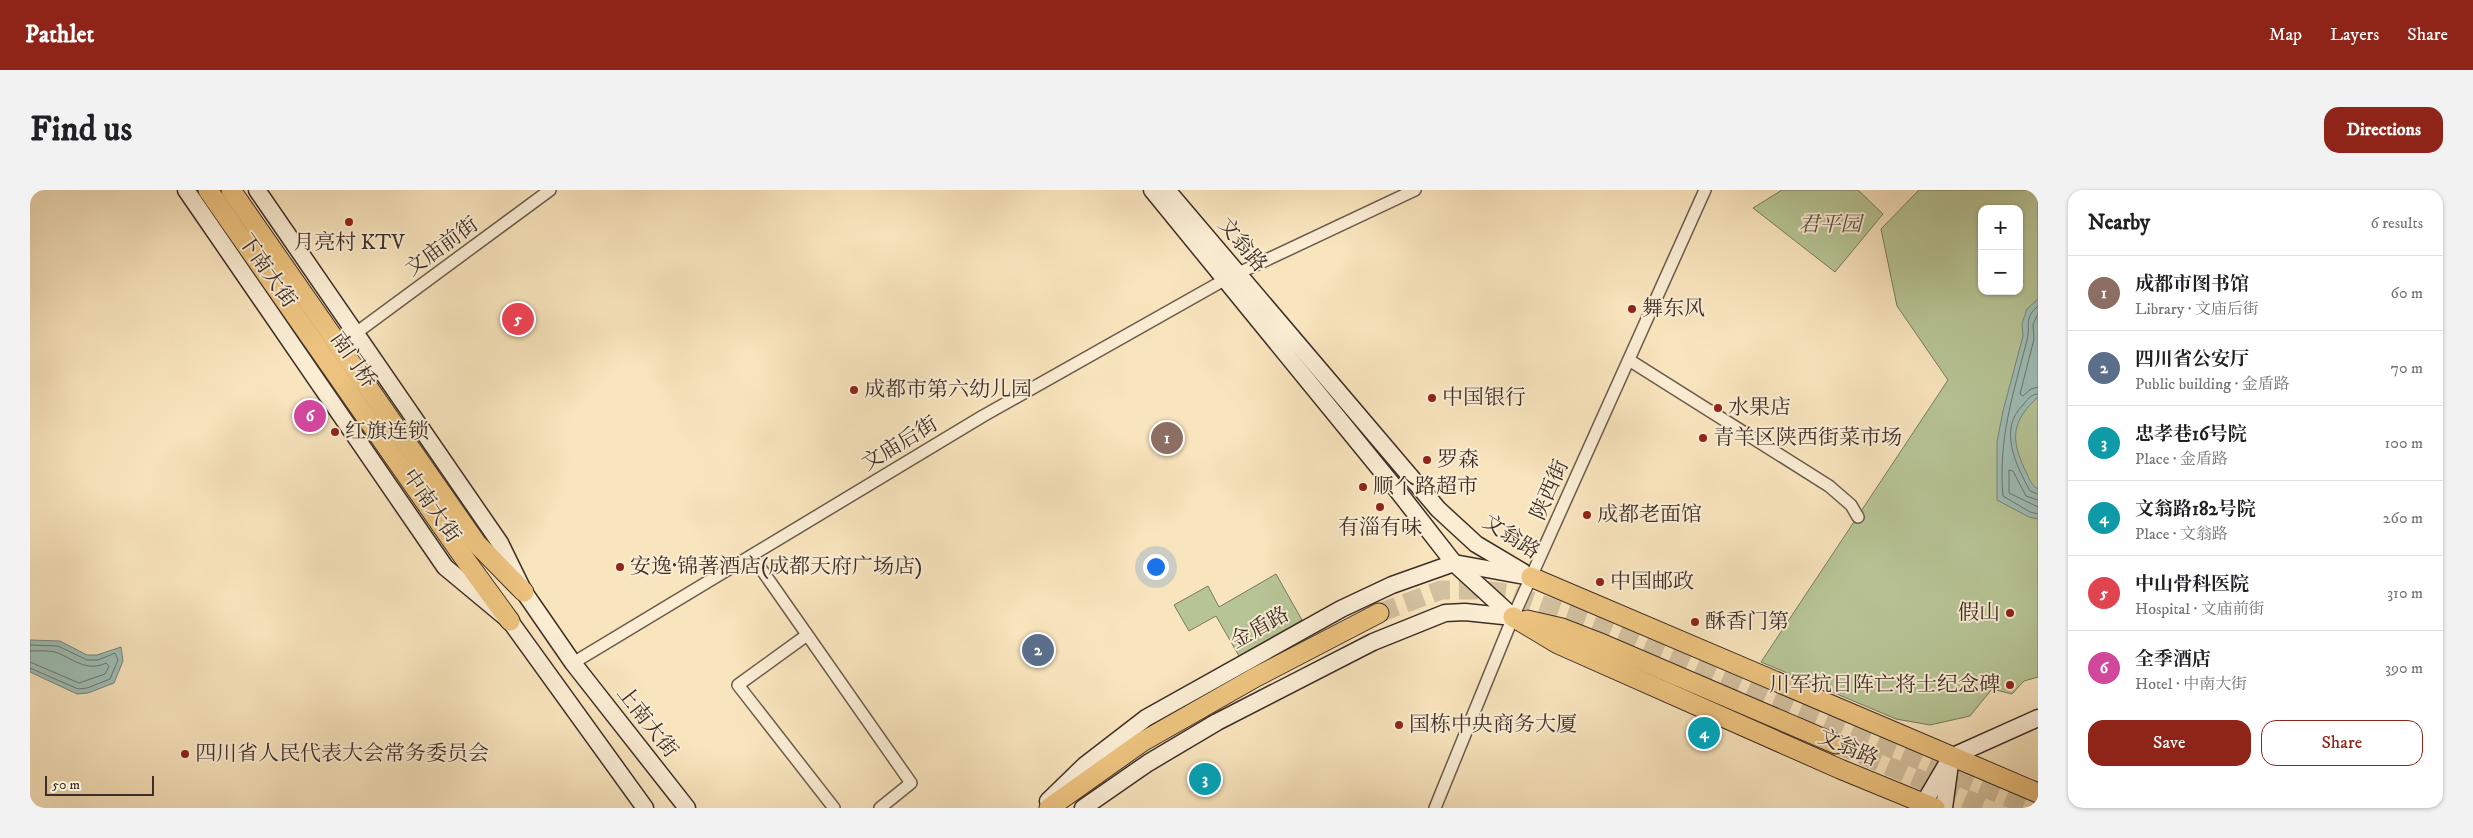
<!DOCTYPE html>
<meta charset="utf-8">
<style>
body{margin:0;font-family:"IM FELL DW Pica","Noto Serif SC",serif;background:#f2f2f2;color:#202124}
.controls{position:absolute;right:15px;top:15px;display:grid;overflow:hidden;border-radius:10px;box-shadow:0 1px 4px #0004}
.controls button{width:45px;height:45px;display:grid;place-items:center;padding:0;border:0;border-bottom:1px solid #e0e0e0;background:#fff;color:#202124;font:25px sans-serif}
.scale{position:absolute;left:15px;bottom:12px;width:109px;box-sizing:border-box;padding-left:5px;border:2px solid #3e2e28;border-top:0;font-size:14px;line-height:18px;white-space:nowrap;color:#3e2e28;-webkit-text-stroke:4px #faedd4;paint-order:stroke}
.you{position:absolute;left:1125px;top:376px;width:18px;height:18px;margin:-12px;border:4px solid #fff;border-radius:50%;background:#1a73e8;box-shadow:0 0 0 8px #1a73e833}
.badge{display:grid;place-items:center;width:32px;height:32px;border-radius:50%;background:#8f2418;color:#fff;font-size:16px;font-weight:700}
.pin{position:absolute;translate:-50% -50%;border:2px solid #fff;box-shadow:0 1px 5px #0006}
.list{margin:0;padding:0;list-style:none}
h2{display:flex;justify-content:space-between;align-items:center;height:65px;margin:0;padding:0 20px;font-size:21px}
h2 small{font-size:16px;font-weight:400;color:#757577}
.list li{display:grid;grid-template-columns:32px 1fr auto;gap:15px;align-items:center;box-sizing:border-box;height:75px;padding:0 20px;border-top:1px solid #e0e0e0}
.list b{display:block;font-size:19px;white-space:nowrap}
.list p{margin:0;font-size:16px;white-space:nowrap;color:#757577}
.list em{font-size:16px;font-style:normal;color:#757577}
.actions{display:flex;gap:10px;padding:15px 20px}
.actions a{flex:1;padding:11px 0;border:1px solid #8f2418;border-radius:15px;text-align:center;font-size:18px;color:#8f2418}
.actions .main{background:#8f2418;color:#fff}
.map{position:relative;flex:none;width:2008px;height:618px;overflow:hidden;border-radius:15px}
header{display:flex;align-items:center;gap:30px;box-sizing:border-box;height:70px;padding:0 25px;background:#8f2418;color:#fff}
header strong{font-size:24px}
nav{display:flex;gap:28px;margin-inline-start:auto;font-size:18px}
.intro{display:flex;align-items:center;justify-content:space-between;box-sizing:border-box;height:120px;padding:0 30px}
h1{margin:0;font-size:35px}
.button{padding:12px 22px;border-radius:15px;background:#8f2418;color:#fff;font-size:18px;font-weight:700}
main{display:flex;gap:30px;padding:0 30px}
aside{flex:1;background:#fff;border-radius:15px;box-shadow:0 1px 4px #0004}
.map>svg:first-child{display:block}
</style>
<header>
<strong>Pathlet</strong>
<nav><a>Map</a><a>Layers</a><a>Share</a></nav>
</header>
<div class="intro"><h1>Find us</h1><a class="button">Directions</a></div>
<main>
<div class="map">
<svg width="2008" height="618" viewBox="0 0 2008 618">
<rect width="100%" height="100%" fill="#f8e4bd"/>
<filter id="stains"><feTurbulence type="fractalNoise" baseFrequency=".004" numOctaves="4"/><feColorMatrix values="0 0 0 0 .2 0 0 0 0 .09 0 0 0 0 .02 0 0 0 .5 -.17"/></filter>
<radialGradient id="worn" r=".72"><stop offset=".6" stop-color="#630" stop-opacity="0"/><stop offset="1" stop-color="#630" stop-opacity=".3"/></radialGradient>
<g fill="#b7c596" stroke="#7a7a5f" fill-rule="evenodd">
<polygon points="1752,0 1828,0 1853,24 1805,82 1723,18"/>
<path d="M1889,0H2008V487L1994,491L1982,504L1962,499L1940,526L1900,535L1866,529L1731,472L1918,190L1867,116L1851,39ZM1952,19H1989V101H1952Z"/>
<polygon points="1246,384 1272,430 1209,466 1186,426 1159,441 1144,415 1178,396 1189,417"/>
</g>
<g fill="#9ebeb6" stroke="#78847d">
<path d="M2008,109V207C1982,231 1980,248 1995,280C1999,287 2001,296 2008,299V329L1999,327L1967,310V252L1973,221L1993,146L1992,133L1997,119Z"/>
<polygon points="0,450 30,451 57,465 67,465 91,457 93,471 84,493 58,503 47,504 0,482"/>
</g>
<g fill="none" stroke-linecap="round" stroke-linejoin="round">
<g stroke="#6e766f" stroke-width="1">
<path d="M2008,116C1993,129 2001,134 1997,150C1983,205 1968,249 1973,306L2000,322L2008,324"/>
<polyline points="2008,124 2003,134 2004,149 1990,204 1993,206 2001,199 2008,197"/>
<path d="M2008,204C2001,204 1997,210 1993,215C1968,239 1986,275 2000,301L2008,304"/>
<polyline points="2008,310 1996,306 1983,281 1979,280 1979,303 2008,317"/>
<polyline points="0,455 28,456 57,470 68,470 85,463 88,470 80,489 57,498 48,499 0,478"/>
<path d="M0,461C9,461 20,460 28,463C44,470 58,482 76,473L79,476L75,484L49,493L0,472"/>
</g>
<g stroke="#d3c09f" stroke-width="19" stroke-dasharray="19 9" stroke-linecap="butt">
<polyline points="1349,423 1411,400 1452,400 1479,403 1556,430 2003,618"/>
<polyline points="1806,554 1958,618"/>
</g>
<defs>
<g id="street">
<polyline points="326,143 520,0"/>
<polyline points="1599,170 1799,296 1821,315 1828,327"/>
<polyline points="722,366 881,593 850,618"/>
<polyline points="777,445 708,495 804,618"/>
<polyline points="543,473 953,226 1196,89 1385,0"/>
<polyline points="1405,618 1483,427 1675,0"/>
</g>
<g id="secondary">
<polyline points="156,0 415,377 480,431 615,618"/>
<polyline points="227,0 470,353 494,402 543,473 657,618"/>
<polyline points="1122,0 1367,300 1424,373 1483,427"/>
<polyline points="1137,0 1408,319 1446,354 1493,382"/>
<polyline points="1921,567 2008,528"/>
<polyline points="1018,611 1055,575 1116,528 1311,419 1362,395 1424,373 1501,387"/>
<polyline points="1053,618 1118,573 1187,532 1343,452 1415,423 1435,422 1483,427"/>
<polyline points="1891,618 1921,567"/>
<polyline points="1914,618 1920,574"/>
</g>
<g id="primary">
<polyline points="178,0 432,365 480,431"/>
<polyline points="201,0 447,354 494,402"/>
<polyline points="1501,387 2008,603"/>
<polyline points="1483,427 1528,454 1810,579 1905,618"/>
<polyline points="1497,430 1532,438 1568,452 1806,554"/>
<polyline points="1019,618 1112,552 1226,487 1349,423"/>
</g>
</defs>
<use href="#street" stroke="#6c5c4d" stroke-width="14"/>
<use href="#secondary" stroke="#3e2e28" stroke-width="19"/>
<use href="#primary" stroke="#3e2e28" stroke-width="21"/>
<use href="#street" stroke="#faedd4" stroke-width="11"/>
<use href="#secondary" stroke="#faedd4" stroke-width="16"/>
<use href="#primary" stroke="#ecc27e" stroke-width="19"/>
</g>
<g fill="#8f2418" stroke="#faedd4" stroke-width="2">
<circle cx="319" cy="32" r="5"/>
<circle cx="1602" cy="119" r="5"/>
<circle cx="824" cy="200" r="5"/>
<circle cx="1402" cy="208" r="5"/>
<circle cx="1688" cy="218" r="5"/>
<circle cx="305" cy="242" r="5"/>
<circle cx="1673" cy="248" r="5"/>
<circle cx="1397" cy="270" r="5"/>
<circle cx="1333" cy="297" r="5"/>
<circle cx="1350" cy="317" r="5"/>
<circle cx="1557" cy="325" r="5"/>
<circle cx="590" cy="377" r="5"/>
<circle cx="1570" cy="392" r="5"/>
<circle cx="1980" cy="423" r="5"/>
<circle cx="1665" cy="432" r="5"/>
<circle cx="1980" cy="495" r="5"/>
<circle cx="1369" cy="535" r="5"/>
<circle cx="155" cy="564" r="5"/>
</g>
<g text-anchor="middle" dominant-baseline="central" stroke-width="4" stroke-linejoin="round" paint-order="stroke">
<g font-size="21" font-style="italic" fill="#564c3e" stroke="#faedd4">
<text x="1800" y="35">君平园</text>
</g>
<g font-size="21" fill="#3e2e28" stroke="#faedd4" text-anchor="start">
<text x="319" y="53" text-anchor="middle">月亮村 KTV</text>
<text x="1612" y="119">舞东风</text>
<text x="834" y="200">成都市第六幼儿园</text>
<text x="1412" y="208">中国银行</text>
<text x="1698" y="218">水果店</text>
<text x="315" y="242">红旗连锁</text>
<text x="1683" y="248">青羊区陕西街菜市场</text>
<text x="1407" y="270">罗森</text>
<text x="1343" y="297">顺个路超市</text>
<text x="1567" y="325">成都老面馆</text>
<text x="1350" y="338" text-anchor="middle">有淄有味</text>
<text x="600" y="377">安逸·锦著酒店(成都天府广场店)</text>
<text x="1580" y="392">中国邮政</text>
<text x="1970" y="423" text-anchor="end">假山</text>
<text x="1675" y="432">酥香门第</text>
<text x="1970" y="495" text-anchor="end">川军抗日阵亡将士纪念碑</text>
<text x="1379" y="535">国栋中央商务大厦</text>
<text x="165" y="564">四川省人民代表大会常务委员会</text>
</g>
<g font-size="21" fill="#3e2e28" stroke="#faedd4">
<text transform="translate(1212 55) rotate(50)">文翁路</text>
<text transform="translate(412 57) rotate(-36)">文庙前街</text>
<text transform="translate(237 81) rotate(55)">下南大街</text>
<text transform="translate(323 170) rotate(55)">南门桥</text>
<text transform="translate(870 254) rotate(-31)">文庙后街</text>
<text transform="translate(1520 300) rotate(-66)">陕西街</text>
<text transform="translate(401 316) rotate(55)">中南大街</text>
<text transform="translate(1481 347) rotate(33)">文翁路</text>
<text transform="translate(1230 438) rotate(-29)">金盾路</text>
<text transform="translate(617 532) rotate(52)">上南大街</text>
<text transform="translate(1818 558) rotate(23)">文翁路</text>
</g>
</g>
<rect width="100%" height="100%" filter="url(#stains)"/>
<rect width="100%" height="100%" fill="url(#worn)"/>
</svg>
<div class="controls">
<button>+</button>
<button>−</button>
</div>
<div class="scale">50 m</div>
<div class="you"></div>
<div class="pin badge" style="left:1137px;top:248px;background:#8d6e63">1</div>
<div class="pin badge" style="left:1008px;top:460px;background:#5c6f8a">2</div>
<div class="pin badge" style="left:1175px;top:589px;background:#0f9aa8">3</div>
<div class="pin badge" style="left:1674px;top:543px;background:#0f9aa8">4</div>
<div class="pin badge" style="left:488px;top:129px;background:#e0444e">5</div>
<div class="pin badge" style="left:280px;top:226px;background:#d1479c">6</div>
</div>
<aside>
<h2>Nearby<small>6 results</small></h2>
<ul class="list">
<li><span class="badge" style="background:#8d6e63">1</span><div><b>成都市图书馆</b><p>Library · 文庙后街</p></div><em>60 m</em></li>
<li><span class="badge" style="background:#5c6f8a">2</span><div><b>四川省公安厅</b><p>Public building · 金盾路</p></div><em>70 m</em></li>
<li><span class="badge" style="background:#0f9aa8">3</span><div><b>忠孝巷16号院</b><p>Place · 金盾路</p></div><em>100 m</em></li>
<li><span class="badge" style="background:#0f9aa8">4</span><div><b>文翁路182号院</b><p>Place · 文翁路</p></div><em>260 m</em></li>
<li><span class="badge" style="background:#e0444e">5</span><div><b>中山骨科医院</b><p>Hospital · 文庙前街</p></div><em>310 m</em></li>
<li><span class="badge" style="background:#d1479c">6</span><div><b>全季酒店</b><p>Hotel · 中南大街</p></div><em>390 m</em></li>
</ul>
<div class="actions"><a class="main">Save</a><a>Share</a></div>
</aside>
</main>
